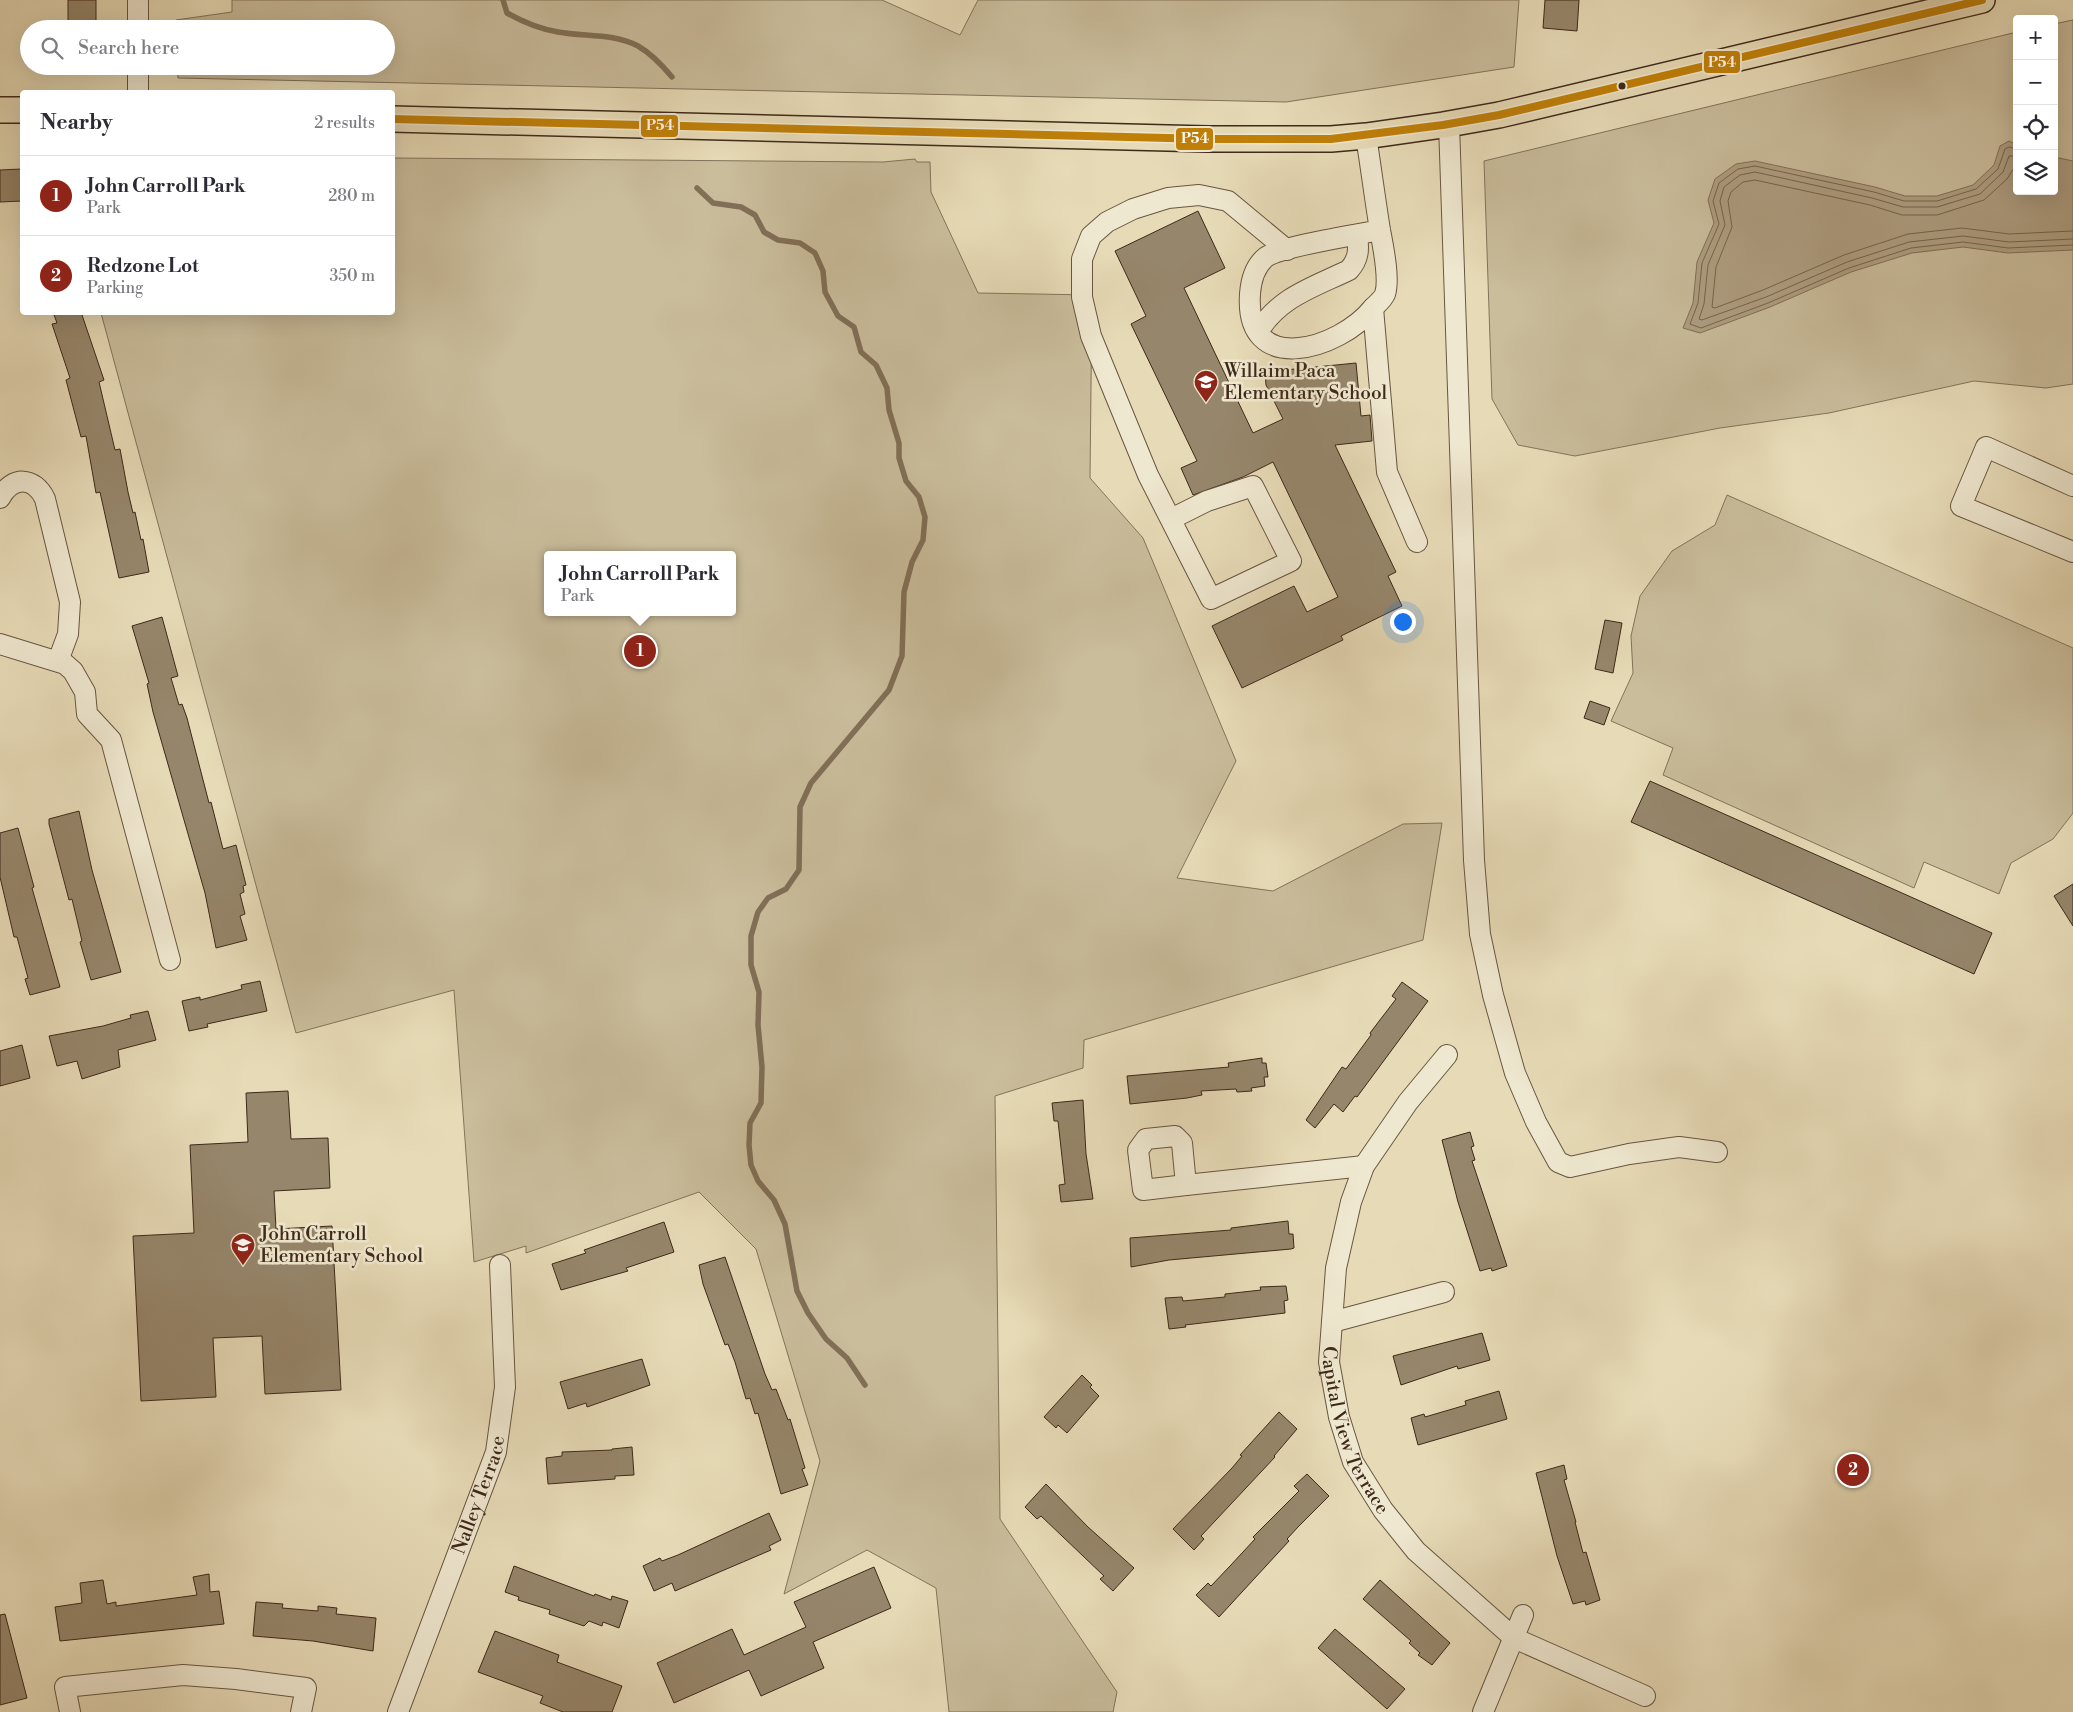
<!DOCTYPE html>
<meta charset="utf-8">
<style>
body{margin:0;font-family:"Libre Bodoni",serif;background:#f7f7f7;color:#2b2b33}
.controls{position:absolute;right:15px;top:15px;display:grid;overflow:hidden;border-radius:5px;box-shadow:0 5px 20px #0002}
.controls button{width:45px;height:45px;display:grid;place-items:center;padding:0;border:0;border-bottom:1px solid #e1e1e2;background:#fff;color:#2b2b33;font:25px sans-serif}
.you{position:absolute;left:1402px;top:621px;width:18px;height:18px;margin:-12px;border:4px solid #fff;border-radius:50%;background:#1a73e8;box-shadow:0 0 0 8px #1a73e833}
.badge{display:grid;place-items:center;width:32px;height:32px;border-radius:50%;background:#8f2418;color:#fff;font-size:16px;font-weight:700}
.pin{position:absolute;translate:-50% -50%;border:2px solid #fff;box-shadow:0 1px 5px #0006}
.popup{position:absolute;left:544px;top:551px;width:192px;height:65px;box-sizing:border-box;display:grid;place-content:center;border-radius:5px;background:#fff;filter:drop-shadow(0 1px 4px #0005);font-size:16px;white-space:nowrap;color:#7c7c81}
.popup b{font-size:19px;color:#2b2b33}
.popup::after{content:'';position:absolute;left:50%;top:100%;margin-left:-10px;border:10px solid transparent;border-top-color:#fff}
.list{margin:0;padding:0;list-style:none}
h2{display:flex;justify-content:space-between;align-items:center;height:65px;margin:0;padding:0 20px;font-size:21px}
h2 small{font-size:16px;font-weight:400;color:#7c7c81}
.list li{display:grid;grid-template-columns:32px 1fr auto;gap:15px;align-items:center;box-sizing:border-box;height:80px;padding:0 20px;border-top:1px solid #e1e1e2}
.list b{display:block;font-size:19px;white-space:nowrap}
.list p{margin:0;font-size:16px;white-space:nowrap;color:#7c7c81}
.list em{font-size:16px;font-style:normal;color:#7c7c81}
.icon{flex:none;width:28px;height:28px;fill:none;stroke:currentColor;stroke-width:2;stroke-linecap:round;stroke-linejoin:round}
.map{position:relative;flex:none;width:2073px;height:1712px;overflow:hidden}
.search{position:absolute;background:#fff;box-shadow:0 5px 20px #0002;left:20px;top:20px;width:375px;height:55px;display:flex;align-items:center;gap:12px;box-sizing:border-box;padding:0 18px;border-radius:28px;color:#7c7c81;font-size:19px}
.panel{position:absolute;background:#fff;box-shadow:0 5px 20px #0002;left:20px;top:90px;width:375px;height:225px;border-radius:5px}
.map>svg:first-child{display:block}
</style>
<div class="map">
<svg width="2073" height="1712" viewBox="0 0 2073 1712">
<rect width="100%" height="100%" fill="#e7dbb7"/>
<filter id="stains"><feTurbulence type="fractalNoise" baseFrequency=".004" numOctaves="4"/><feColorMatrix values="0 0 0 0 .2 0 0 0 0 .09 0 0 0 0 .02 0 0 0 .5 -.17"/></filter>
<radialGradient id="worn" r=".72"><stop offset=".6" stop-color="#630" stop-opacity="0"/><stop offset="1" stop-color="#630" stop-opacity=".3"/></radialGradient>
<g fill="#cabd9c" stroke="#84735a" fill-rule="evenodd">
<polygon points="232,0 882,0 960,35 978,0 1519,0 1514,67 1286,102 178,78 177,66 386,66 386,29 177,29 176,20 232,12"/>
<polygon points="2073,20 2073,384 2046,388 1974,381 1829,413 1720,428 1575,456 1518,445 1492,399 1484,161 2017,32 2017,191 2054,191 2054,24"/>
<path d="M393,158L883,162L915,159L917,162H930L931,192L978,293L1092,295L1090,478L1143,538L1236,761L1177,878L1273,891L1403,824L1442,823L1423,940L1084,1040L1083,1068L995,1096L1000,1519L1117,1692L1113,1712H949L936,1588L867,1550L784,1594L820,1461L756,1249L699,1192L526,1253V1246L474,1262L454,990L296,1033L101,313L392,312ZM548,555H732V612H548Z"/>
<polygon points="1727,495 2073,648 2073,813 2053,839 2011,863 1999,894 1924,862 1914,888 1663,775 1673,748 1611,721 1633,673 1631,636 1640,596 1672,551 1715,525"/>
</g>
<polygon fill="#ae9e81" stroke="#816f57" points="2009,141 2017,145 2017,191 2054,191 2054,157 2073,161 2073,250 2008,253 1963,247 1912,253 1851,272 1770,307 1700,333 1683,328 1693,303 1697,262 1714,223 1708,200 1715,179 1736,164 1755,161 1875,187 1905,196 1937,196 1973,185 1994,165 2000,146"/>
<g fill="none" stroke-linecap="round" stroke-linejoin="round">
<g stroke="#76644d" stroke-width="1">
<polyline points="2017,149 2009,147 2005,149 1998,169 1976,189 1937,201 1904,201 1874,192 1755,166 1738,169 1719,183 1713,201 1719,224 1702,263 1698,303 1690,324 1701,328 1768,303 1849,268 1911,248 1963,242 2008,248 2073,245"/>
<polyline points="2017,156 2009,156 2003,172 1980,194 1937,207 1903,207 1872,198 1755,172 1740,175 1724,187 1720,201 1725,225 1708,265 1704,304 1699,319 1702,320 1766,297 1847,262 1909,242 1963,236 2009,242 2073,239"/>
<polyline points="2017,163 2007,179 1984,200 1937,215 1902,215 1870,205 1755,180 1743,182 1731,192 1728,201 1732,227 1716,267 1712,307 1715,308 1763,290 1844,255 1908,234 1962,228 2009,234 2073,231"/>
</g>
<g stroke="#816f57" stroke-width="5.5">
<path d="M503,0L507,13C523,22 539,29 558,32C585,37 613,33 638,46C652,54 662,65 672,77"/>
<polyline points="697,188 713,203 741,207 755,215 764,232 778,240 800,243 815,253 823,271 825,292 838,316 854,327 861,352 876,365 887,388 889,410 899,443 899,458 906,481 919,497 925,517 923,540 912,562 904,592 902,656 889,690 811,783 800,807 799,870 786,889 768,898 758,912 751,936 751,965 759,992 758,1025 762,1067 761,1103 750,1123 749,1145 751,1165 758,1181 774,1200 785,1224 797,1291 808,1313 826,1339 847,1358 865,1385"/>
</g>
</g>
<g fill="#96866b" stroke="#3e2919">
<rect x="68" y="0" width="28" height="29"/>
<polygon points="1545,0 1579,0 1577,31 1543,28"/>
<polygon points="22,169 22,201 0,202 0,170"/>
<polygon points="1198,211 1225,268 1184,288 1253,433 1283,419 1266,385 1265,372 1356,363 1361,416 1370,415 1372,441 1335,445 1396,572 1388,576 1402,606 1341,636 1343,640 1242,688 1212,626 1294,586 1307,612 1338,597 1273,462 1243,477 1193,495 1181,468 1197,461 1131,324 1146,316 1115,251"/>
<polygon points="53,312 81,312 104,380 99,382 115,450 120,449 128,492 133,513 135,512 141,540 143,539 149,572 119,578 100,492 96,493 86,436 81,437 66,380 70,378 52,324 57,323"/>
<polygon points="162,617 178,676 171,678 179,705 182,704 187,718 209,803 211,802 223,849 236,845 246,885 243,886 244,892 240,894 245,914 240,916 247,940 216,948 205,893 153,712 147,684 149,683 132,626"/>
<polygon points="1605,620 1622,623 1613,673 1595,669"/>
<polygon points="1590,701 1610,708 1604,725 1584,718"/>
<polygon points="1650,781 1992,933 1974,974 1631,822"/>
<polygon points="79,811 92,870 121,972 91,980 80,942 82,941 72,899 69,900 49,824 49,819"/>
<polygon points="18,828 34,887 32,888 60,987 30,995 25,979 28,978 17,937 14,937 0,877 0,833"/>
<polygon points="2073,884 2073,926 2054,896"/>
<polygon points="260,981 267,1011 207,1024 208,1027 189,1031 182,1001 200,997 200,1000 242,989 241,985"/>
<polygon points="1402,982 1428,1001 1357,1097 1355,1096 1343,1112 1334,1104 1315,1128 1306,1120 1342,1067 1346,1069 1371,1035 1370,1033 1396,999 1392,996"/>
<polygon points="148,1011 156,1040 118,1050 120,1067 82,1079 77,1061 57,1066 49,1036 103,1026 131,1018 130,1015"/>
<polygon points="22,1045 30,1078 0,1086 0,1051"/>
<polygon points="1262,1058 1262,1063 1266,1063 1268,1077 1264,1077 1265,1086 1251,1088 1252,1091 1237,1092 1236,1089 1201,1091 1202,1095 1187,1098 1130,1104 1127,1076 1229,1067 1228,1063"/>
<polygon points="288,1091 291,1139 328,1138 330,1188 274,1191 276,1229 332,1226 341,1390 265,1394 262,1336 213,1338 216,1397 141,1401 133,1236 194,1233 190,1145 248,1142 246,1093"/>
<polygon points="1083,1100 1086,1154 1093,1199 1061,1202 1059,1185 1065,1184 1058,1121 1054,1121 1052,1103"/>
<polygon points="1470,1132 1474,1146 1471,1147 1475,1160 1472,1161 1507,1266 1492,1271 1491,1268 1480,1271 1458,1202 1442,1140"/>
<polygon points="1288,1221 1289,1234 1293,1234 1294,1248 1291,1249 1169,1260 1131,1267 1130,1238 1231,1230 1231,1228"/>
<polygon points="664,1222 674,1252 626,1268 628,1271 561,1290 552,1264 586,1253 584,1250"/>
<polygon points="725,1257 765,1374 772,1390 776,1389 788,1420 790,1419 805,1468 802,1469 808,1485 781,1494 758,1413 755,1414 750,1398 746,1399 735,1362 728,1344 725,1345 703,1284 699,1265"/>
<polygon points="1286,1286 1288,1300 1284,1301 1285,1313 1185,1325 1186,1327 1169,1329 1165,1298 1182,1297 1183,1301 1225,1297 1225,1294 1261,1290 1260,1287"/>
<polygon points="1482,1333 1490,1360 1458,1369 1457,1366 1401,1385 1393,1356"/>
<polygon points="642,1359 650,1385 587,1407 586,1403 568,1409 560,1382"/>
<polygon points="1082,1375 1092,1385 1090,1387 1099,1396 1067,1433 1058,1425 1056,1428 1044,1417"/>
<polygon points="1499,1391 1507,1419 1418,1445 1411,1418 1424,1414 1425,1417 1466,1405 1465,1401"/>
<polygon points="1279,1412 1297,1429 1274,1456 1275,1457 1201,1536 1204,1539 1194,1550 1173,1529 1232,1468 1242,1456 1240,1455"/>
<polygon points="632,1447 634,1475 615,1476 615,1479 548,1484 546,1458 562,1456 562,1452 612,1450 612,1449"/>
<polygon points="1564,1465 1567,1479 1564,1480 1576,1522 1575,1522 1583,1553 1586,1552 1600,1600 1586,1605 1585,1601 1573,1604 1557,1556 1536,1473"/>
<polygon points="1307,1474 1329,1496 1298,1527 1287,1539 1289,1541 1219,1617 1196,1595 1208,1583 1211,1586 1230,1566 1255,1539 1253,1537 1299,1491 1294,1486"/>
<polygon points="1046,1484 1088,1527 1134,1568 1113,1591 1100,1579 1104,1576 1041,1516 1037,1519 1025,1507"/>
<polygon points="769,1513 781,1540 769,1546 771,1550 675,1591 672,1583 654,1591 643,1566 660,1558 662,1561 678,1555"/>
<polygon points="514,1566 594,1596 595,1594 611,1600 612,1596 628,1601 619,1628 603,1622 602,1626 589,1621 584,1626 549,1614 550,1610 518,1600 519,1597 505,1592"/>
<polygon points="874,1567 891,1608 813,1642 824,1668 761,1696 749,1670 674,1703 657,1663 732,1629 744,1655 806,1627 794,1602"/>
<polygon points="209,1574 210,1592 219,1591 224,1624 60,1641 55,1607 82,1603 80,1583 103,1580 107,1604 116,1602 116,1606 197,1595 193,1577"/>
<polygon points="1380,1580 1450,1643 1432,1665 1418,1655 1420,1653 1409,1643 1411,1641 1363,1599"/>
<polygon points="256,1602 283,1604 282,1608 318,1611 318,1606 337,1608 336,1614 376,1618 373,1651 313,1641 253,1636"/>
<polygon points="5,1614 27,1698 0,1705 0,1615"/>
<polygon points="1335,1629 1405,1689 1387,1709 1318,1648"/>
<polygon points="495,1631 559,1655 557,1662 622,1686 612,1712 563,1712 540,1703 543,1696 478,1672"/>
</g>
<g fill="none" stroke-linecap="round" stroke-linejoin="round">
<defs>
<g id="minor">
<polyline points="138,29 138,0"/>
<polyline points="138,92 138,66"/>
<polyline points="1449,124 1474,860 1480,934 1493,995 1515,1073 1536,1122 1558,1162 1570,1167 1629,1154 1679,1147 1717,1152"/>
<path d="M1366,136C1371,168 1375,199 1380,230C1383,246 1390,279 1385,294C1383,299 1377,304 1373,308C1339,350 1244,378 1250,294C1251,280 1255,266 1266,257C1282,246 1357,235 1380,230"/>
<polyline points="1373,308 1387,472 1417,542"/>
<path d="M1258,332C1279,297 1314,287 1349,270C1359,259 1359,249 1357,235"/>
<polyline points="2073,486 1986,447 1961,506 2073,552"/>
<path d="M0,498C12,476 34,476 45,499L70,602L68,634L58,661"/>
<polyline points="1171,519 1207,501 1253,486 1291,561 1211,599 1148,475 1091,336 1082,297 1082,259 1091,236 1107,222 1133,209 1168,198 1199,195 1228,201 1287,250"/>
<polyline points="0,644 65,664 73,671 85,692 87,714 111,740 170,960"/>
<path id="s1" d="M1447,1055L1408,1102L1364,1166L1351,1202L1336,1268L1329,1362L1339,1417L1353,1462L1383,1510L1416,1551L1514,1638L1645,1696"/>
<polygon points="1175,1136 1182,1143 1186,1185 1143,1190 1138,1150 1146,1139"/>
<polyline points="1186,1185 1364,1166"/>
<polyline points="1332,1322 1444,1292"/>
<polyline points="70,1712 65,1687 183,1675 236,1679 306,1688 301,1712"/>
<path id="s2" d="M398,1712L496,1452L505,1387L500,1265"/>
<polyline points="1483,1712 1523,1615"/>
</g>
<g id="major">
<polyline points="0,110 22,110"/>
<polyline points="392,119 1208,139 1331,139 1366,136 1443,125 1499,115 1982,0"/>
</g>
</defs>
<use href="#minor" stroke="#685640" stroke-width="22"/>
<use href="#major" stroke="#3e2919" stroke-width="28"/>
<use href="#minor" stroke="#efe8d0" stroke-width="20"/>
<use href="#major" stroke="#e7dbb7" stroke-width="25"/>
<defs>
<polyline id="bus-1" points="392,119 1208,139 1331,139 1443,125 1499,115 1982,0"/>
</defs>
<use href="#bus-1" stroke="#efe8d0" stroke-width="11"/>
<use href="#bus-1" stroke="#c08008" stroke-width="8"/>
</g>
<defs>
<symbol id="school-pin" viewBox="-11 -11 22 30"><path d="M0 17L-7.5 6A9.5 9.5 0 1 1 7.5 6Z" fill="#8f2418" stroke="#efe8d0"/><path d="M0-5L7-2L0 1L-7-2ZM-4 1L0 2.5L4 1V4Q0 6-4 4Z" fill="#fff"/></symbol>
</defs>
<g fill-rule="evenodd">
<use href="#school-pin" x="1192" y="368" width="28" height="38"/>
<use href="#school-pin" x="229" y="1231" width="28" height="38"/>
</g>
<circle fill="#3e2919" stroke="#efe8d0" stroke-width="2" cx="1622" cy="86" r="4.5"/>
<g text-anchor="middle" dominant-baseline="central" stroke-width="5" stroke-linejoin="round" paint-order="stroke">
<g font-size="19" fill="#3e2919" stroke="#efe8d0" text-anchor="start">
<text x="1224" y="371">Willaim Paca<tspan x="1224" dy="22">Elementary School</tspan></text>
<text x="260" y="1234">John Carroll<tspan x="260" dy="22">Elementary School</tspan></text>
</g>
<g font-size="19" fill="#3e2919" stroke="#efe8d0">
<text stroke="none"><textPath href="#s1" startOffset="412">Capital View Terrace</textPath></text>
<text stroke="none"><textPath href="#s2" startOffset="232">Nalley Terrace</textPath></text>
</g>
</g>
<g stroke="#efe8d0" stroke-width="2">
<rect x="1703" y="50" width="38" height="24" rx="5" fill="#c08008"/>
<rect x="640" y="114" width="39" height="24" rx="5" fill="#c08008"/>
<rect x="1175" y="127" width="39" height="24" rx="5" fill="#c08008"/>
</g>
<g font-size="14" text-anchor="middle" font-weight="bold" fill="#fff">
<text x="1722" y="67">P54</text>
<text x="660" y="130">P54</text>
<text x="1195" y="143">P54</text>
</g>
<rect width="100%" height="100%" filter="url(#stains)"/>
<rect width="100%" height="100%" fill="url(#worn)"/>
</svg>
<div class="controls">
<button>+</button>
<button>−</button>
<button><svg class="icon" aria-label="locate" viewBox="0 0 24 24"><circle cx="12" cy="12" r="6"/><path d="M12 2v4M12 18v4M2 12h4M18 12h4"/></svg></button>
<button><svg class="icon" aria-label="layers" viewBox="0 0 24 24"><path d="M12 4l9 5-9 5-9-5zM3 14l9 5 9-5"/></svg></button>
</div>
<div class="you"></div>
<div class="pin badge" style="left:640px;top:651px">1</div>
<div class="popup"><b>John Carroll Park</b>Park</div>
<div class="pin badge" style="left:1853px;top:1470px">2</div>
<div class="search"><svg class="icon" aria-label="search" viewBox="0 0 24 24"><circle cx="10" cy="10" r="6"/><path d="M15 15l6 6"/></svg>Search here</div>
<section class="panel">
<h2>Nearby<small>2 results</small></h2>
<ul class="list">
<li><span class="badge">1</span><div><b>John Carroll Park</b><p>Park</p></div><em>280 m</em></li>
<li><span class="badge">2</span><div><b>Redzone Lot</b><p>Parking</p></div><em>350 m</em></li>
</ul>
</section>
</div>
